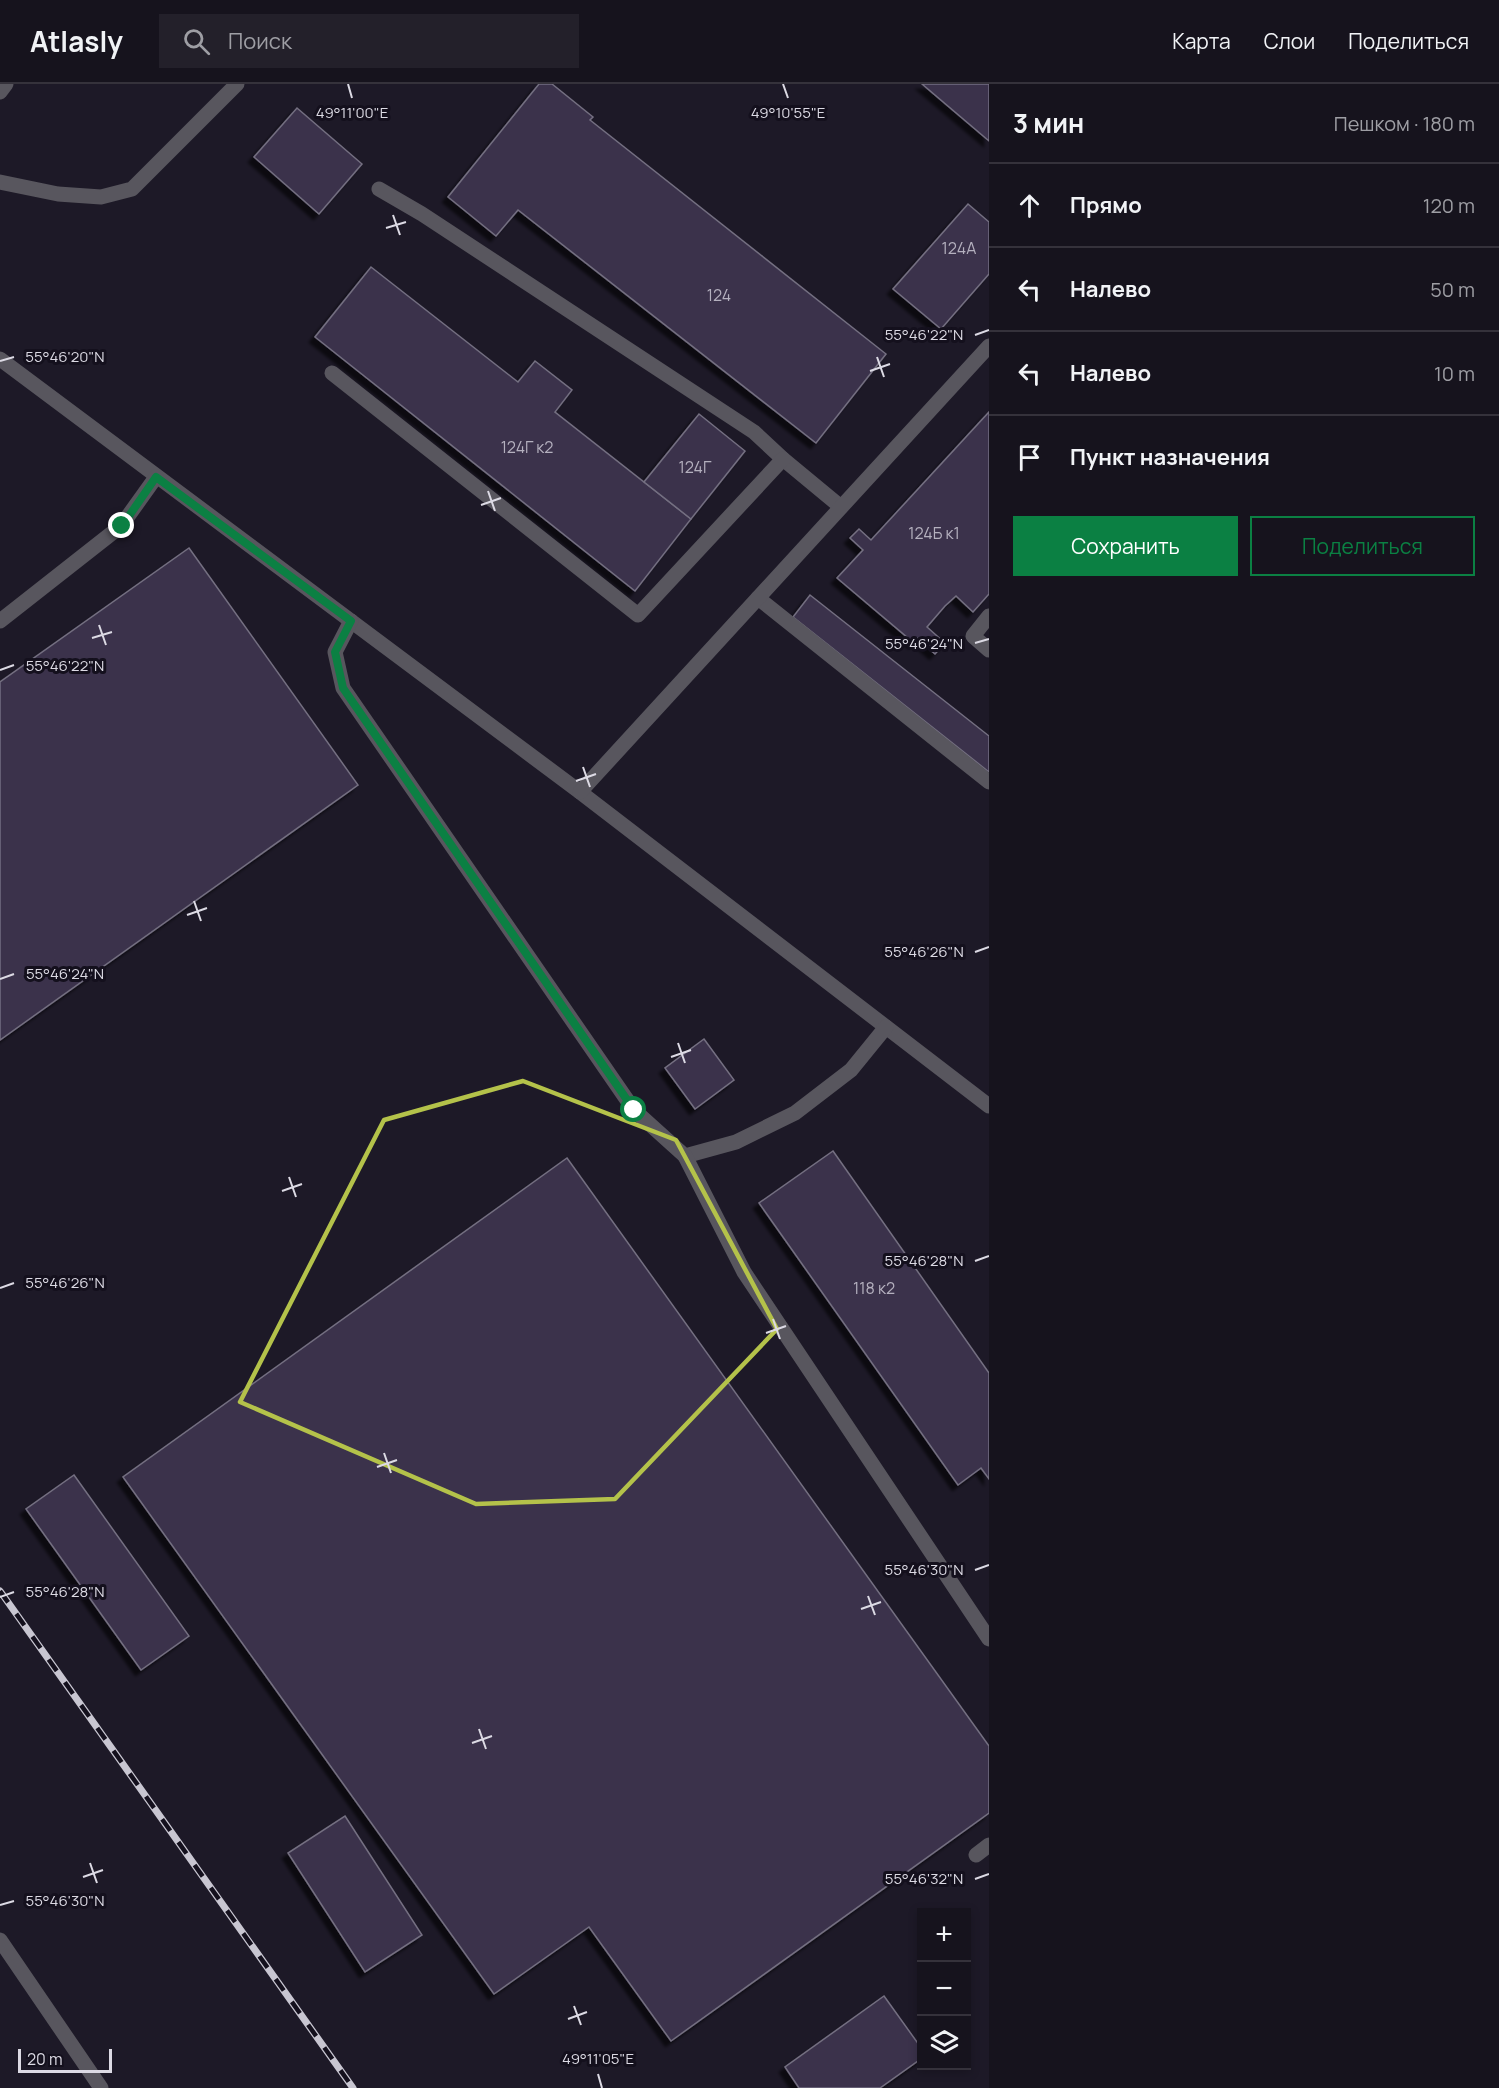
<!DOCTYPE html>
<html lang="ru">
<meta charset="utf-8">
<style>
body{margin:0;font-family:Manrope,sans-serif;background:#23202a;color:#f1f3f6}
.controls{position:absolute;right:18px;bottom:18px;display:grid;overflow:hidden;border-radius:0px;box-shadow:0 3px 9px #0003}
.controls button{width:54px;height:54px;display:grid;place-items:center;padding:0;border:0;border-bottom:2px solid #35323b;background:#16131d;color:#f1f3f6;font:30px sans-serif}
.scale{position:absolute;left:18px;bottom:15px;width:94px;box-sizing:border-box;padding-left:6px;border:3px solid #dcdae4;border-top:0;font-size:16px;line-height:21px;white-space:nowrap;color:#dcdae4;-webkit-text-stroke:4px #14101d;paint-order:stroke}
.stop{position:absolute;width:18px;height:18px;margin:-14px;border:4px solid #0b8043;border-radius:50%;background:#fff}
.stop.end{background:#0b8043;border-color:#fff;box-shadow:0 2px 6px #0008}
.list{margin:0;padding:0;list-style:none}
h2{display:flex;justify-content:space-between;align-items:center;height:78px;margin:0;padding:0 24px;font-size:26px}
h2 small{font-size:20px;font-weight:400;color:#9e9ea4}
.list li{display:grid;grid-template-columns:39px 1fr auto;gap:18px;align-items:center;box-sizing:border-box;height:84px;padding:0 24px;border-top:2px solid #35323b}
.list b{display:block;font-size:22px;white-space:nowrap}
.list em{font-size:20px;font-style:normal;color:#9e9ea4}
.actions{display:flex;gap:12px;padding:18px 24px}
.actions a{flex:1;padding:14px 0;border:2px solid #0b8043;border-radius:0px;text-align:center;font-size:21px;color:#0b8043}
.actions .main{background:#0b8043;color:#fff}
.icon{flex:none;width:33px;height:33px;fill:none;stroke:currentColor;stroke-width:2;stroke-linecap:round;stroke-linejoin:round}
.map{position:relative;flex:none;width:989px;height:2004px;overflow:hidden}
header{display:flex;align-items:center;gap:36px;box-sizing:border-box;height:84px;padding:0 30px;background:#16131d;border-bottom:2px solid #35323b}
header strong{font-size:28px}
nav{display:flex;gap:33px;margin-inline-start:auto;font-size:21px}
.search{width:420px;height:54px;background:#23202a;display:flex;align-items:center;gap:15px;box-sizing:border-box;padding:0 21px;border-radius:0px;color:#9e9ea4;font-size:22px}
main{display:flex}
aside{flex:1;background:#16131d}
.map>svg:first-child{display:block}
</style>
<header>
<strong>Atlasly</strong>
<div class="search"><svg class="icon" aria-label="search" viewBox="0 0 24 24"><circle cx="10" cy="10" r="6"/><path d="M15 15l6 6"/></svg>Поиск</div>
<nav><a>Карта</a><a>Слои</a><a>Поделиться</a></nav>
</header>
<main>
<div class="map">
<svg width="989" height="2004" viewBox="0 0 989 2004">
<defs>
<filter id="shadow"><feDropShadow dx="-5.5" dy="5.5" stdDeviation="1.5" flood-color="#0009"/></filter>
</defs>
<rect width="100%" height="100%" fill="#1d1927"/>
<g fill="#3b334c" stroke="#746f81" stroke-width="1.5" filter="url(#shadow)">
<polygon points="539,0 552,0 593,33 590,36 886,270 816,359 518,126 496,152 448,113"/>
<polygon points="922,0 989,0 989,57"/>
<polygon points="297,24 362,80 319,130 254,73"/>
<polygon points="968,120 989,138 989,190 941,245 893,205"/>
<polygon points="371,183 518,298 535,277 572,306 555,328 691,435 635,507 315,253"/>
<polygon points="989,328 989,510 973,528 956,512 945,522 927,543 945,559 935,570 917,554 914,559 837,494 863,466 850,454 859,445 871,456"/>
<polygon points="699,330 745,367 691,435 644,398"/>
<polygon points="189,464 358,701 0,956 0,598"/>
<polygon points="810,511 989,652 989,688 793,533"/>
<polygon points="704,955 734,996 695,1025 665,984"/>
<polygon points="833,1067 989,1289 989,1395 981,1384 958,1401 759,1119"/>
<polygon points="567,1074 989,1662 989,1729 671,1957 589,1843 494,1910 123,1393"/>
<polygon points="74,1391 189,1552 141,1586 26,1425"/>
<polygon points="345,1732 422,1851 365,1888 288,1769"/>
<polygon points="884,1912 922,1965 922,1974 880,2004 799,2004 785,1983"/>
</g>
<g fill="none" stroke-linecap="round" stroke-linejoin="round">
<g stroke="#58565e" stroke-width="15">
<polyline points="0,8 6,0"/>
<polyline points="0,98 58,110 101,113 132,105 237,0"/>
<polyline points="379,105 422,130 754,348 783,375 841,423"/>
<polyline points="0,275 580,708 989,1022"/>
<polyline points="332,289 638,531 783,375"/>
<polyline points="758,514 989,698"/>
<polyline points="989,532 973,552 989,566"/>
<polyline points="0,537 121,442 156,393"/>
<polyline points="351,537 335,568 343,604 634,1026 685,1072 736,1058 795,1029 851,986 886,943"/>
<polyline points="580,708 989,262"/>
<polyline points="685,1072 744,1188 989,1555"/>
<polyline points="976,1771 989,1761"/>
<polyline points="0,1856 101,2004"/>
</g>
<defs>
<polyline id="rail" points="0,1507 353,2004"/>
</defs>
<use href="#rail" stroke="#c8c6d1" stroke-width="7"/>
<use href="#rail" stroke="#14101d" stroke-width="4.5" stroke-dasharray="14" stroke-linecap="butt"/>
</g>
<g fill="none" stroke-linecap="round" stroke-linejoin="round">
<polyline stroke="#0b8043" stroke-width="8" points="122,442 156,393 351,537 335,568 343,604 634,1026"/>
</g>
<path fill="none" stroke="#b4c24a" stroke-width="4.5" stroke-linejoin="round" d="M523,997L676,1056L777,1245L615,1415L476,1420L240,1318L384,1036Z"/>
<path fill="none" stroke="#dcdae4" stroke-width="2" d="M348,0L352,14M783,0L788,14M393,131L400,151M386,144L406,138M975,251L989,246M877,273L884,293M0,277L14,273M870,287L890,280M488,407L495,427M481,421L501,414M99,541L106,561M92,554L112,548M975,559L989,555M0,586L14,581M583,683L590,703M576,697L596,690M194,817L201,837M187,831L207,824M975,868L989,863M0,895L14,890M678,959L685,979M671,973L691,966M289,1093L296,1113M282,1107L302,1100M975,1177L989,1172M0,1204L14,1199M773,1235L780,1255M766,1249L786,1242M384,1369L391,1389M377,1383L397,1376M975,1486L989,1481M868,1512L875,1531M0,1513L14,1508M861,1525L881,1518M479,1645L486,1665M472,1659L492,1652M90,1779L97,1799M83,1793L103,1786M975,1795L989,1790M0,1821L14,1817M574,1922L581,1941M568,1935L587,1928M598,1990L602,2004"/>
<g text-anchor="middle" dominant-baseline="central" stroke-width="6" stroke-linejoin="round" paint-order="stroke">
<g font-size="16" fill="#b4b0be">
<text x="959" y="164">124А</text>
<text x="719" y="211">124</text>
<text x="527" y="363">124Г к2</text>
<text x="695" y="383">124Г</text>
<text x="934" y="449">124Б к1</text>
<text x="874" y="1204">118 к2</text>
</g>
</g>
<g font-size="15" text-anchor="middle" fill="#dcdae4" stroke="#14101d" stroke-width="6" stroke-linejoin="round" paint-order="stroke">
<text x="352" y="34">49°11'00"E</text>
<text x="788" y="34">49°10'55"E</text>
<text x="924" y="256">55°46'22"N</text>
<text x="65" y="278">55°46'20"N</text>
<text x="924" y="565">55°46'24"N</text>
<text x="65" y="587">55°46'22"N</text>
<text x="924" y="873">55°46'26"N</text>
<text x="65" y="895">55°46'24"N</text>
<text x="924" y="1182">55°46'28"N</text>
<text x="65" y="1204">55°46'26"N</text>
<text x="924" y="1491">55°46'30"N</text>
<text x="65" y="1513">55°46'28"N</text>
<text x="924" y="1800">55°46'32"N</text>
<text x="65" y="1822">55°46'30"N</text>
<text x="598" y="1980">49°11'05"E</text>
</g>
</svg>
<div class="controls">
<button>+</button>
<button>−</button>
<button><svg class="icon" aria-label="layers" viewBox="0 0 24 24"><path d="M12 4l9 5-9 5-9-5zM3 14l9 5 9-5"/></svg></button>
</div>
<div class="scale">20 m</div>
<div class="stop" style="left:634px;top:1026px"></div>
<div class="stop end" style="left:122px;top:442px"></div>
</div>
<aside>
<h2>3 мин<small>Пешком · 180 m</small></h2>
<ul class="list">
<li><svg class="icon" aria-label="ahead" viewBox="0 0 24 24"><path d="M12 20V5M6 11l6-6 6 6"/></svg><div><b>Прямо</b></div><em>120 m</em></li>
<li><svg class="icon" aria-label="left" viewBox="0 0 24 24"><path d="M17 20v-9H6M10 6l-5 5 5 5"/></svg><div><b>Налево</b></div><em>50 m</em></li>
<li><svg class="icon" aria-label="left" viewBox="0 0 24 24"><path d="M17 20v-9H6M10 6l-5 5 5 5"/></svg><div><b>Налево</b></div><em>10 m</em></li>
<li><svg class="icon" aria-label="arrive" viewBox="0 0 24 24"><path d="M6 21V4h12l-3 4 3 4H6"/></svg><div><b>Пункт назначения</b></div></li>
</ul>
<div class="actions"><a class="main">Сохранить</a><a>Поделиться</a></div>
</aside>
</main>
